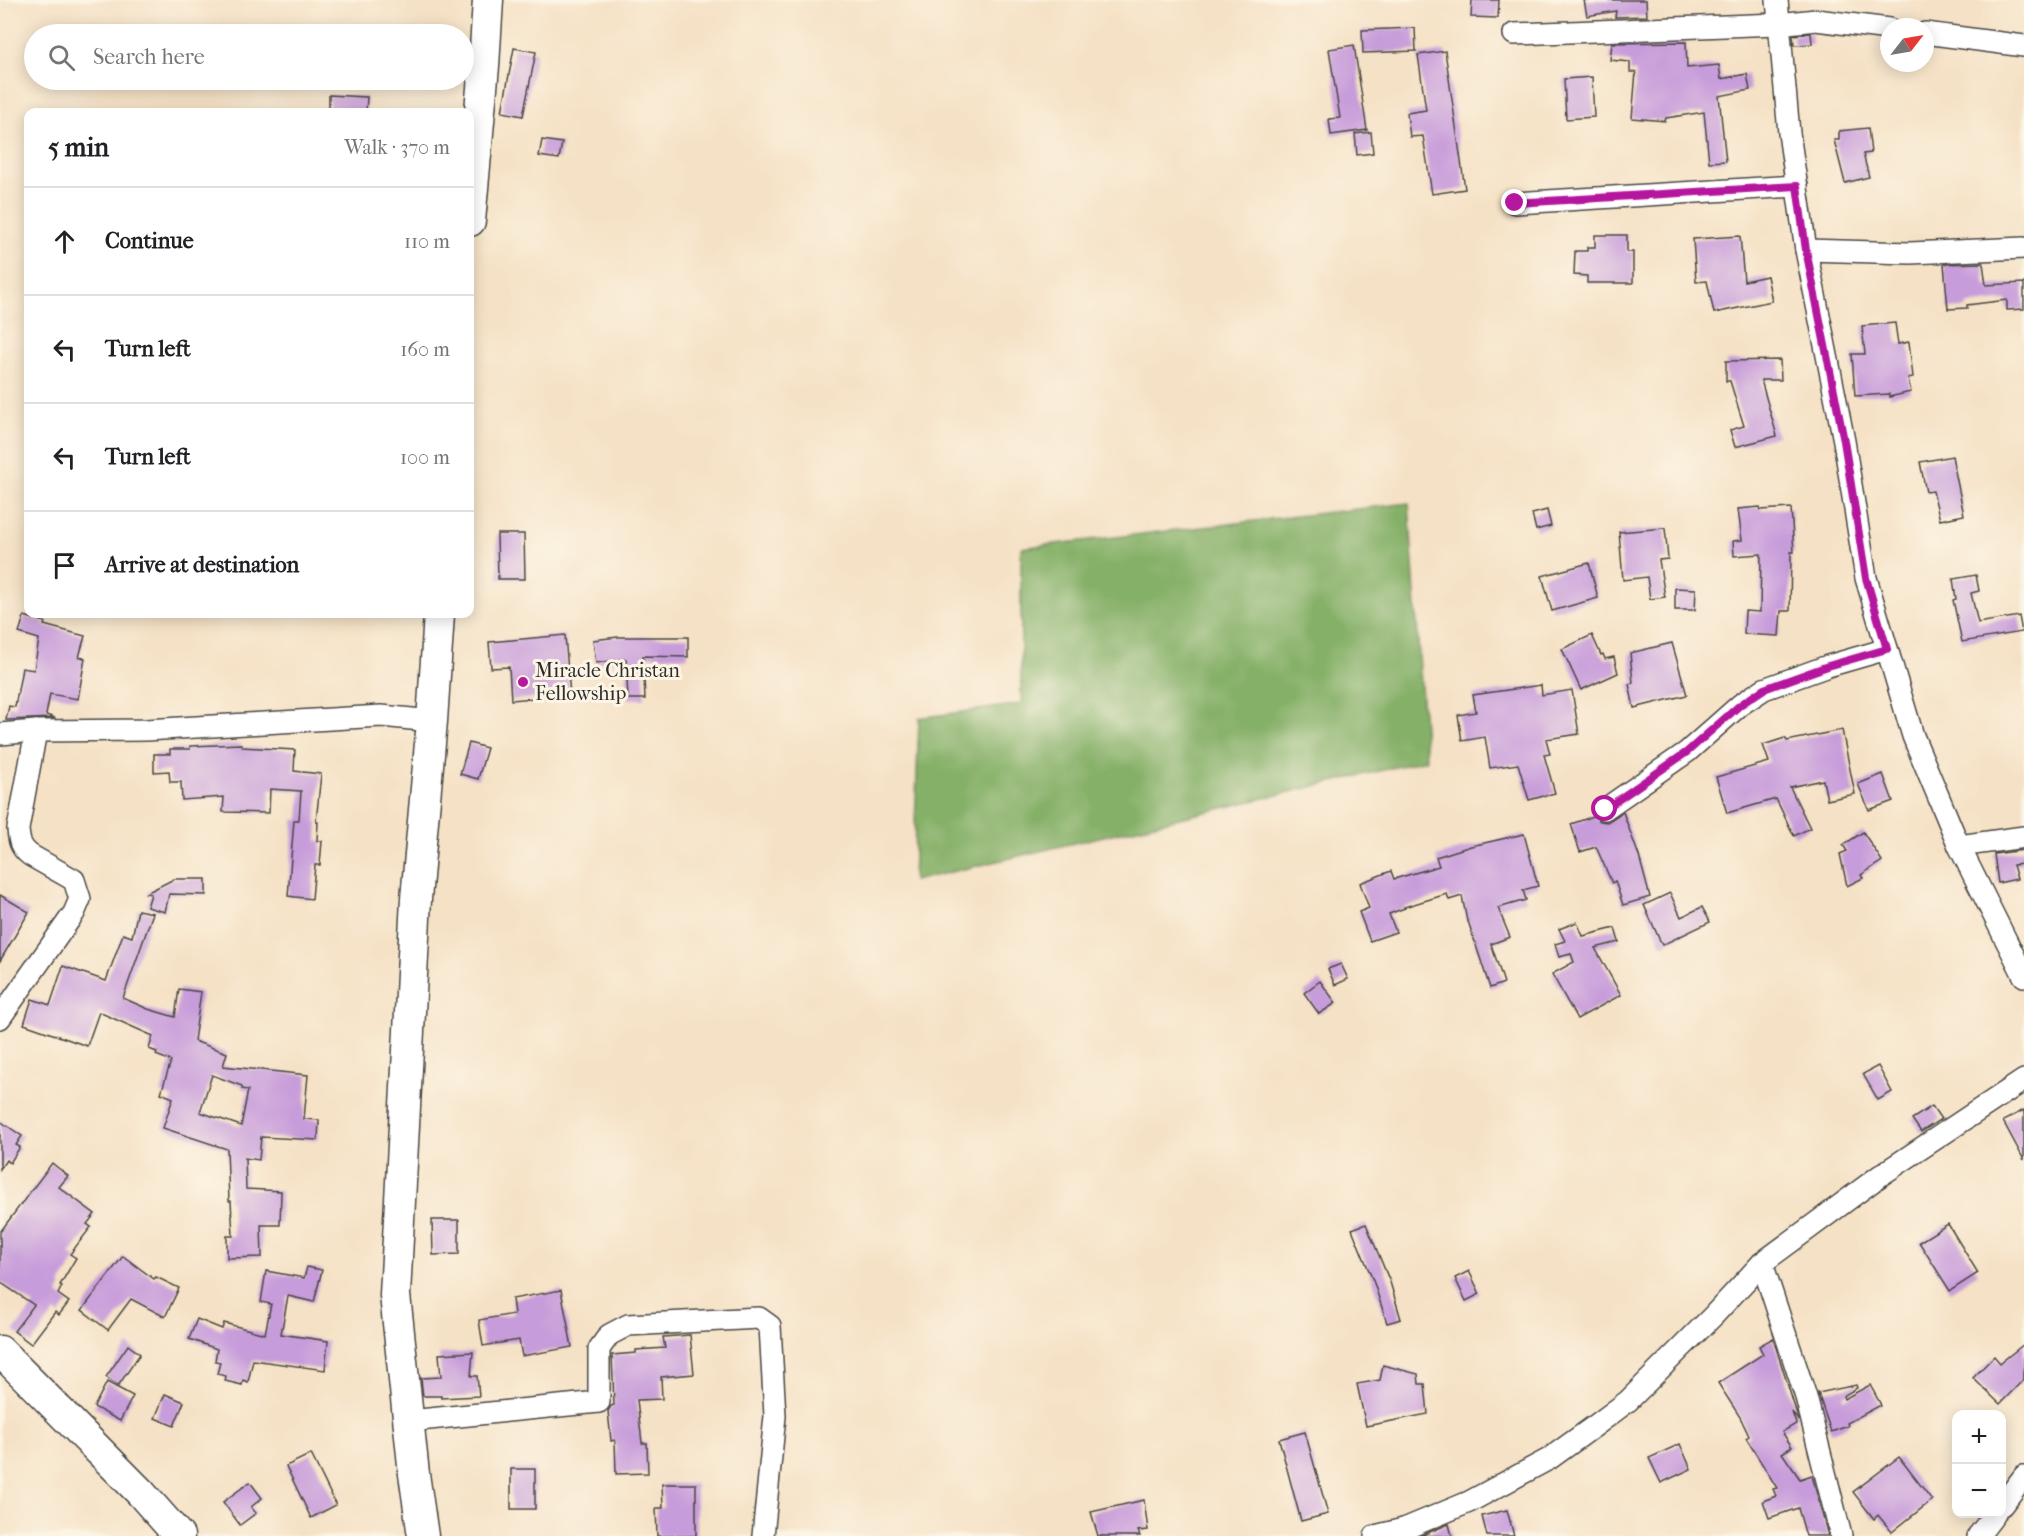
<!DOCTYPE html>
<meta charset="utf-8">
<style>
body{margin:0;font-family:"IM FELL French Canon",serif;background:#f2f2f2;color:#202124}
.controls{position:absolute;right:18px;bottom:18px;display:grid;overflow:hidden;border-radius:12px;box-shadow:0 3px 15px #0003}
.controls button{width:54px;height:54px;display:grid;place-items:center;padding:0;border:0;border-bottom:2px solid #e0e0e0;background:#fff;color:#202124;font:30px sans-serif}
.compass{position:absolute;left:1880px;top:18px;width:54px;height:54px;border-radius:50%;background:#fff;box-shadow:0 3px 15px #0003;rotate:59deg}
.stop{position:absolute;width:18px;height:18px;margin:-14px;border:4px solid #b5179e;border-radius:50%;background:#fff}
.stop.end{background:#b5179e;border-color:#fff;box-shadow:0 2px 6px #0008}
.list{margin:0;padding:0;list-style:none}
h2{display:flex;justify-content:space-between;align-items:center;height:78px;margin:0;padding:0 24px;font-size:26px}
h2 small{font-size:20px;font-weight:400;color:#757577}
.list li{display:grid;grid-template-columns:39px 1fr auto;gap:18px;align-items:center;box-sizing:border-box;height:108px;padding:0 24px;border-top:2px solid #e0e0e0}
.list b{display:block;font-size:22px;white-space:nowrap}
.list em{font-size:20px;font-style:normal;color:#757577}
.icon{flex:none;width:33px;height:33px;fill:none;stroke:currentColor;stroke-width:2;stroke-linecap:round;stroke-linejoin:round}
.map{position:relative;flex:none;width:2024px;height:1536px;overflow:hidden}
.search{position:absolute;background:#fff;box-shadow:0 3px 15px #0003;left:24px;top:24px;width:450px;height:66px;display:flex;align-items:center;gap:15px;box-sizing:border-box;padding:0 21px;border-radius:33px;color:#757577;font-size:22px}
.panel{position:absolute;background:#fff;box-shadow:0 3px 15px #0003;left:24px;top:108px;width:450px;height:510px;border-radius:12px}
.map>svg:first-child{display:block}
</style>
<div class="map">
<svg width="2024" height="1536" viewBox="0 0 2024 1536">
<rect width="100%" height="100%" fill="#fcf5e5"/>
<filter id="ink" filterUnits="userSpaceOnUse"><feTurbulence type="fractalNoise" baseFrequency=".0167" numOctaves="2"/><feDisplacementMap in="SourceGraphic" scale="12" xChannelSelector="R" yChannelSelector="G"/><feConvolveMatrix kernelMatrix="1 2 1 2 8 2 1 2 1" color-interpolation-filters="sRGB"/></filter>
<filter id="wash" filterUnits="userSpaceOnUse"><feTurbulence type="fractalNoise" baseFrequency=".008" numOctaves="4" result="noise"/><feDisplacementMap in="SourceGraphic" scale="24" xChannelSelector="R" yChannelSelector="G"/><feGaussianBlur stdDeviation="1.35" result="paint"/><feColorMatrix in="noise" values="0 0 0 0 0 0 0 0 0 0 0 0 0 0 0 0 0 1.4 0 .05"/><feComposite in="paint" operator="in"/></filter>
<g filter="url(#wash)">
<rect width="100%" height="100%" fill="#f5e1c5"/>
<polygon fill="#85b067" stroke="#586e49" stroke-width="1.5" points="1409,503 1426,760 913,881 919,718 1021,704 1021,548"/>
<g id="blocks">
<g fill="#c79cda" fill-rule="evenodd">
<polygon points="1472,0 1499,0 1498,18 1471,17"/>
<polygon points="1584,0 1646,0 1647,16 1615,17 1616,11 1587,16"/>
<polygon points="1415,28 1416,51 1363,53 1362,30"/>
<polygon points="1811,33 1812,44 1794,45 1793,35"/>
<polygon points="1686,42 1687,68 1719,65 1721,79 1747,74 1750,90 1719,96 1726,161 1709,162 1704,112 1666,118 1665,121 1632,118 1636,72 1630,72 1630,62 1610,60 1612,43"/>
<polygon points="1354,45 1367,130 1331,135 1329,119 1340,118 1329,49"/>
<polygon points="514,48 536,52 523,116 502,112"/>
<polygon points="1445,51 1465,189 1432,194 1423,136 1410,137 1407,113 1426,110 1418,55"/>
<polygon points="1592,77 1594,117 1566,119 1564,79"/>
<polygon points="329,95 367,97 366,112 329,112"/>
<polygon points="1868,128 1871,153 1863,154 1869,177 1845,183 1834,140 1839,140 1839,131"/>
<polygon points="1371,132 1373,153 1357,155 1355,134"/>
<polygon points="542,140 562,143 559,159 539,156"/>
<polygon points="1595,235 1627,235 1627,252 1633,252 1633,283 1587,283 1587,276 1574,275 1575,251 1587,251 1587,247 1595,247"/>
<polygon points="1740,236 1744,281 1767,276 1772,301 1714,313 1707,281 1696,282 1693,239"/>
<polygon points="1983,263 1986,285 2024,283 2024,309 2007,310 2007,300 1967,305 1967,308 1948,309 1944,264"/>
<polygon points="1895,323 1898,344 1909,342 1913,377 1908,378 1911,392 1889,397 1889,394 1855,396 1852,354 1865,354 1862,326"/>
<polygon points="1780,360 1781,380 1761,380 1777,436 1735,447 1730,430 1744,426 1730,381 1726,381 1726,361"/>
<polygon points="1952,456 1964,515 1940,520 1933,491 1926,492 1920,462"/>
<polygon points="1760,507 1761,510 1791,508 1794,552 1791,552 1790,611 1781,611 1779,636 1744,634 1745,611 1760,612 1761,554 1734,556 1733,541 1742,540 1738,509"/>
<polygon points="1547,510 1551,526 1536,530 1532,514"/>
<polygon points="1665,528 1668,559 1659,560 1665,597 1650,599 1647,577 1623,580 1619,532"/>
<polygon points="497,534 524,534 525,579 498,579"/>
<polygon points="1589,563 1598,598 1552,611 1542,576"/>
<polygon points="1976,575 1979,591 1971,593 1978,623 2019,616 2022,632 1962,642 1953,600 1956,599 1953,579"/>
<polygon points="1675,588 1696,589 1695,610 1675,610"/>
<polygon points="24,616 45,622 44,625 85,636 79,657 85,658 78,699 50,694 46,715 55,718 6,720 9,706 15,707 22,668 34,670 39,639 19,633"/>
<polygon points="565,635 570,695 511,700 509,667 491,668 489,642"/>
<polygon points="1592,635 1601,655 1603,654 1605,659 1614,657 1618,673 1581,690 1562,649"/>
<polygon points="618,637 688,637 688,657 643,656 645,699 628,699 626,659 596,663 593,640"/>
<polygon points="1672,643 1687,695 1634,708 1629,684 1633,683 1630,653"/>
<polygon points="1541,685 1542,695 1572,690 1579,734 1546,739 1550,754 1544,755 1555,793 1529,800 1518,764 1490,768 1485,737 1462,741 1458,715 1476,712 1473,695"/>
<polygon points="1842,730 1855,794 1827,800 1823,780 1790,787 1810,828 1794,836 1776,799 1727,813 1716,777 1769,762 1763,745 1785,738 1787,741"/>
<polygon points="469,743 487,748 478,779 460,774"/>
<polygon points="241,744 242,747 295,750 294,771 321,774 316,822 318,822 317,841 322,841 320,865 315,865 312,899 288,896 294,820 299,820 301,791 270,789 269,813 223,812 224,797 182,800 181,782 170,782 169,771 154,772 154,754 170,754 170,749 190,749 190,746"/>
<polygon points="1883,774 1893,801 1869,810 1858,784"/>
<polygon points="1623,812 1639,856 1650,897 1623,905 1615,881 1612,883 1596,847 1580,852 1571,824 1594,816 1600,821 1607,822"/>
<polygon points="1863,832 1882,861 1861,875 1863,878 1847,886 1840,854 1847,851 1843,845"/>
<polygon points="1524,834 1538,886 1523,890 1526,900 1498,908 1510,937 1491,944 1504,983 1490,988 1468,921 1467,921 1462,896 1449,900 1447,894 1404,907 1405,908 1389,914 1396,932 1370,941 1359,912 1369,908 1360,883 1391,871 1394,879 1439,866 1436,857 1471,846"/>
<polygon points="2024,850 2024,864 2013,865 2017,879 1998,883 1994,854"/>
<polygon points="174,879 206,879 206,895 169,894 165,912 147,907 151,894 146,893"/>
<polygon points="1670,893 1681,917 1702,907 1710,922 1662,945 1644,905"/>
<polygon points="0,895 29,912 0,961"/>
<path d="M138,910L153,913L123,998L148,1009L175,1017L179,989L201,992L194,1041L227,1053L223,1066L308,1075L304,1119L319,1120L318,1140L261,1137L259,1160L245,1158L246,1189L281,1191L280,1225H261L262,1257L227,1258V1236H233L231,1201H229L227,1149L163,1128L173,1098L161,1093L171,1061L156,1055L157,1052L149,1049L153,1036L99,1012L87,1046L24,1024L32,999L50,1005L63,966L106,981L123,934L132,937ZM212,1075L242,1086V1089L248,1090L241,1126L200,1112Z"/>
<polygon points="1577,922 1583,936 1615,928 1619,942 1595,948 1621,995 1577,1019 1552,974 1574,962 1571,954 1559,957 1555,944 1565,941 1559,929"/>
<polygon points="1341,964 1348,979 1335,985 1328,969"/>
<polygon points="1320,981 1336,1003 1319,1014 1304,993"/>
<polygon points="1878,1066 1892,1092 1878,1100 1863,1074"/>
<polygon points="1932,1106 1941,1119 1921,1132 1912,1119"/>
<polygon points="2024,1110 2024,1160 2003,1121"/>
<polygon points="0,1121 22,1136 16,1145 20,1147 10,1163 6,1160 0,1169"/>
<polygon points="52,1163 68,1176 59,1187 95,1214 87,1224 91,1227 70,1254 76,1258 60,1285 62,1286 58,1294 69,1302 59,1315 55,1312 31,1344 14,1331 34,1305 0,1282 0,1232"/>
<polygon points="432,1220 459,1220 459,1254 433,1255"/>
<polygon points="1366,1224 1390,1282 1401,1319 1387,1323 1374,1283 1352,1229"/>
<polygon points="1948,1224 1978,1273 1950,1291 1919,1242"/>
<polygon points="123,1256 154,1279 156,1277 179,1288 165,1317 131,1299 108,1330 82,1310"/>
<polygon points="307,1267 322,1270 314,1302 288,1296 281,1334 328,1341 325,1370 253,1360 248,1382 243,1380 242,1385 225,1381 226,1376 217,1374 220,1362 215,1361 217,1349 189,1339 197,1319 222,1329 224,1323 265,1334 271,1304 261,1302 266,1271 304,1278"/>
<polygon points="1469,1271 1480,1294 1466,1301 1455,1278"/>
<polygon points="561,1290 572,1347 522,1356 519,1340 483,1346 479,1320 514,1314 512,1299"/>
<polygon points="690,1335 694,1374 661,1377 662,1399 637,1400 642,1443 647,1443 648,1473 616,1474 615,1440 611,1441 608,1411 611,1406 614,1405 612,1355 636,1353 636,1350 665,1348 663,1337"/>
<polygon points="1773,1338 1799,1421 1792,1412 1796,1424 1782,1432 1792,1447 1782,1453 1800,1479 1812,1475 1828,1536 1806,1536 1798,1508 1769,1518 1763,1501 1776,1496 1773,1489 1777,1488 1746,1438 1749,1436 1740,1417 1718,1383 1763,1354 1759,1346"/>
<polygon points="2024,1344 2024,1379 2000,1404 1973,1378 1994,1356 2000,1363"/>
<polygon points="128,1345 140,1354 118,1386 106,1377"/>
<polygon points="473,1352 471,1376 477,1376 479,1396 441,1398 441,1396 423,1396 421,1378 441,1377 439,1354"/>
<polygon points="1383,1365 1418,1374 1419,1384 1425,1384 1428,1414 1366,1426 1357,1384 1380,1380"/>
<polygon points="107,1382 133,1396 120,1421 94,1407"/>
<polygon points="1856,1385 1857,1388 1843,1396 1844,1399 1870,1385 1881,1405 1847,1423 1848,1426 1831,1432 1818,1393"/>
<polygon points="165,1394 184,1402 174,1426 155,1418"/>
<polygon points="1305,1432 1328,1514 1301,1521 1279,1439"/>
<polygon points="1680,1444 1691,1469 1661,1483 1649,1458"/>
<polygon points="311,1454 336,1505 311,1518 286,1466"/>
<polygon points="1899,1457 1932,1500 1892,1532 1878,1515 1874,1519 1853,1492"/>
<rect x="511" y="1469" width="24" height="40"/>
<polygon points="250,1482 262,1498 251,1507 256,1513 240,1525 223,1502"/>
<polygon points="662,1484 696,1484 696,1536 657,1536 656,1508 663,1508"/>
<polygon points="1144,1500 1148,1530 1138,1531 1140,1536 1098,1536 1091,1512"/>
<polygon points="1507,1510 1514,1536 1487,1536 1482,1516"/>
<polygon points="1449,1524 1452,1536 1420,1536"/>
</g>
</g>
</g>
<g filter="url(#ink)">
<use href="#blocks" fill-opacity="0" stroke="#494642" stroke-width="1.5"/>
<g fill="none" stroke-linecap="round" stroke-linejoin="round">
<defs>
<g id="street">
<polyline points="1777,0 1789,133 1806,250 1844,441 1866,578 1913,736 1959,846 2024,976"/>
<polyline points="1925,33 2024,46"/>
<polyline points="1514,34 1778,24 1816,20 1889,29"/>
<polyline points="1515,203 1797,186"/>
<polyline points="1806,250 1910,253 2024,248"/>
<polyline points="0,734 36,731 146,730 381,716 432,721"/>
<polyline points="1605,809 1687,752 1740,705 1764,689 1828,666 1887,649"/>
<polyline points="1959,846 2024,837"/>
<path d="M0,1018L74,913L80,899L74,880L30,855C20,847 19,841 18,829L36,731"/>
<polyline points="1762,1263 1806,1397 1841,1536"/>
<polyline points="409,1421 599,1402 599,1349 609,1335 628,1325 759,1318 770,1326 775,1416 763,1536"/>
<polyline points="2002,1505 2024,1476"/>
<polyline points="1375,1536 1404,1529"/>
<polyline points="1403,1536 1404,1529 1469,1502 1549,1459 1596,1425 1628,1401 1713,1316 1762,1263 1881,1175 2024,1080"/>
<polyline points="1978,1536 1995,1514"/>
</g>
<g id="secondary">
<polyline points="470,221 484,66 488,0"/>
<polyline points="0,1351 140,1492 179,1536"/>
<polyline points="423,1536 414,1474 395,1295 416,899 432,721 439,614"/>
</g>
</defs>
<use href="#street" stroke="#494642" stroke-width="24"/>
<use href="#secondary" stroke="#494642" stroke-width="33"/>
<use href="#street" stroke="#fff" stroke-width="21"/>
<use href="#secondary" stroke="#fff" stroke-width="30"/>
</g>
</g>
<g fill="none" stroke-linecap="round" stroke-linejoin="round" filter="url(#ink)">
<polyline stroke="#b5179e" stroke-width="8" points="1515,203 1797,186 1806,250 1844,441 1866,578 1887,649 1828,666 1764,689 1740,705 1687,752 1605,809"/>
</g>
<circle fill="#b5179e" stroke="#fcf5e5" stroke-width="2" cx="523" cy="682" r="6"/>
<g text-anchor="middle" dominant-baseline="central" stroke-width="6" stroke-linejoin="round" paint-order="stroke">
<g font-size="20" fill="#2b2b2b" stroke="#fcf5e5" text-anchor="start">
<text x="535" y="670">Miracle Christan<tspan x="535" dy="23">Fellowship</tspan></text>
</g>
</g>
</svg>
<div class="controls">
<button>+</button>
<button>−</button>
</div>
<svg class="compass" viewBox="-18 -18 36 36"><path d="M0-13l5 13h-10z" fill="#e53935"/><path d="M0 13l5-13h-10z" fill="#757577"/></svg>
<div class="stop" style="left:1605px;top:809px"></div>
<div class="stop end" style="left:1515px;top:203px"></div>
<div class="search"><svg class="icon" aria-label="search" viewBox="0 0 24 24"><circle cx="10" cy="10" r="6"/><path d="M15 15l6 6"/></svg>Search here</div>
<section class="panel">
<h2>5 min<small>Walk · 370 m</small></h2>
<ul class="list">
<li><svg class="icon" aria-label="ahead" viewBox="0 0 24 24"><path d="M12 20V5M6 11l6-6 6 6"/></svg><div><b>Continue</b></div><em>110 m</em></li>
<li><svg class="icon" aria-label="left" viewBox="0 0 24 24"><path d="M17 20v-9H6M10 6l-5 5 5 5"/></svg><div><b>Turn left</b></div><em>160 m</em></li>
<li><svg class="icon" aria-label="left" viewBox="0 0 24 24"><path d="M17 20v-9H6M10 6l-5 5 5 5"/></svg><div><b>Turn left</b></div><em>100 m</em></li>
<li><svg class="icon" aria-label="arrive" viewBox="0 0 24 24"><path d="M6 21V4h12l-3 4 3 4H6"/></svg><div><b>Arrive at destination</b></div></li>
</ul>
</section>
</div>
